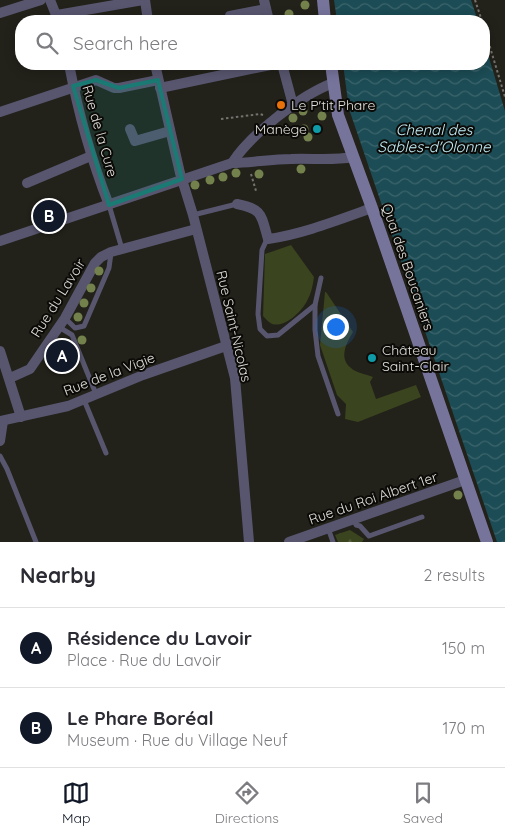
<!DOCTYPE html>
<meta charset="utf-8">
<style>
body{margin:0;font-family:Quicksand,sans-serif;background:#f2f2f3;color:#2b2b33}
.you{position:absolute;left:335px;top:326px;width:18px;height:18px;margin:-12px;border:4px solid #fff;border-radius:50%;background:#1a73e8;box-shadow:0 0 0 8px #1a73e833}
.badge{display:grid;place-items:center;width:32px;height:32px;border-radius:50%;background:#111827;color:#fff;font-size:16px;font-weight:700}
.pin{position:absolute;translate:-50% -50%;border:2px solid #fff;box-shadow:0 1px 5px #0006}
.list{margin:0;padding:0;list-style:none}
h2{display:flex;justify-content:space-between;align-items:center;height:65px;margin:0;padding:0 20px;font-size:21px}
h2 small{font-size:16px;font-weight:400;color:#7c7c81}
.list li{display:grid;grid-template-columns:32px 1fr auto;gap:15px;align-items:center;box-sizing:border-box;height:80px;padding:0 20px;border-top:1px solid #e1e1e2}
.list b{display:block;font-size:19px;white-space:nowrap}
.list p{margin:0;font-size:16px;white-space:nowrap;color:#7c7c81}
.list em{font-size:16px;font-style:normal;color:#7c7c81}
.icon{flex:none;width:28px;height:28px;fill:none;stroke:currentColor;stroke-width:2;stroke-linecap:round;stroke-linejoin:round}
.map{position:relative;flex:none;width:505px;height:542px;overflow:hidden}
.search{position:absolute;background:#fff;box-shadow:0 2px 12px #0003;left:15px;right:15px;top:15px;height:55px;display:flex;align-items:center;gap:12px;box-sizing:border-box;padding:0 18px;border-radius:20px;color:#7c7c81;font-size:19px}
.sheet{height:225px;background:#fff}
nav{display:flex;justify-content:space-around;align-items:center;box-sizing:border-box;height:70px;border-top:1px solid #e1e1e2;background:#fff;font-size:14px;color:#7c7c81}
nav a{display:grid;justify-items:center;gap:2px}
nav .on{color:#111827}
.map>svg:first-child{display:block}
</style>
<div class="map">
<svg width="505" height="542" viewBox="0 0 505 542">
<defs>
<pattern id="forest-firs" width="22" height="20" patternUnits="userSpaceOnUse" patternTransform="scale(1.25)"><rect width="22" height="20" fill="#3a441e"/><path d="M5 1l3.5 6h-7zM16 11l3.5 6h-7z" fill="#565f3e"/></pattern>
<pattern id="water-waves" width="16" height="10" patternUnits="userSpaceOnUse" patternTransform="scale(1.25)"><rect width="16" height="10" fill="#1c4c55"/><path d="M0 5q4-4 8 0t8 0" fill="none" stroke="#3d656d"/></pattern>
</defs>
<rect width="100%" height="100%" fill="#22211a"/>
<g fill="#3a441e">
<path d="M291,245L314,277C313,285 311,294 307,301C302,311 285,328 272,324C268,322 266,319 263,316L265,254Z"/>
<path d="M325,292H326L353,332C347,342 338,358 351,368C356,373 366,374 373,377L370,382L376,399L416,385L421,397L358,422L345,419L346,404L337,395L320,345Z"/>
</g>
<polygon fill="url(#forest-firs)" points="350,530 364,539 362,542 338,542 335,535"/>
<g fill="url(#water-waves)">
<polygon points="334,0 471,0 478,21 337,21"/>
<polygon points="484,41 505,111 505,542 497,542 349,109 343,64 484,64"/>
</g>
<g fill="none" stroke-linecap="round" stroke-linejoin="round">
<g stroke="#74736e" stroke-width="2" stroke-dasharray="2.5 2.5" stroke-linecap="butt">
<polyline points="475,0 482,21"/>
<polyline points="484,27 505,97"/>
<polyline points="221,119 260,114 263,115"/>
<polyline points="251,174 256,191"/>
</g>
<g stroke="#58566f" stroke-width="5">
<polyline points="109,205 122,249"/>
<polyline points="193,215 237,204"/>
<polyline points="267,239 262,250 258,314 260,329 267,336 278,335 315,305 321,278"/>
<polyline points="315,305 315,330 318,356 338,414"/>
<polyline points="65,318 75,328 84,326 109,268 111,253"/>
<polyline points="59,327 72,335 96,394"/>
<polyline points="84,400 106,453"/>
<polyline points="0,456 7,469 36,542"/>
<polyline points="354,519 356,525 360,526 369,536 422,517"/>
<polyline points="328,528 333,542"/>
</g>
<g stroke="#58566f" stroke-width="10">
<polyline points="50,0 58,20"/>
<polyline points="145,0 148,21"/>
<polyline points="264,0 269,21"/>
<polyline points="0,13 41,0"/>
<polyline points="57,15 143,0"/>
<polyline points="230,21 230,16 266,9"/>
<path d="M69,64C78,112 91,159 109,205"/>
<polyline points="155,64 180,173 193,215 235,378 249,542"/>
<polyline points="282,64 293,105"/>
<polyline points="160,88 275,64"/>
<polyline points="0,112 96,80 114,88 119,88 158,80"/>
<polyline points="130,129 135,141 170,131"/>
<path d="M232,163C251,134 301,95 333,83"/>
<polyline points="27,183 91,156"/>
<path d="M237,204C263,209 261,215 268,239C303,234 338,220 372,208"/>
<path d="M0,241L232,163C251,163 271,159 291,159C312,158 332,161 353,157"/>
<polyline points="0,351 21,417"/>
<polyline points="10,378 30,369 65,318 95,263 101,257 111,252 196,229"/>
<polyline points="0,421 68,406 143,375 226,346"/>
<polyline points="0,441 3,421"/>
<polyline points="289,542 465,480"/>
</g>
<g stroke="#77749c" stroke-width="12">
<polyline points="323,0 325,21"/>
<polyline points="331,64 338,115 372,208 487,542"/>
</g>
</g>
<g fill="#73814c">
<circle cx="305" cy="5" r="4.5"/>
<circle cx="289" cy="14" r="4.5"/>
<circle cx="303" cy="111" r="4.5"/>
<circle cx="322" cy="116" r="4.5"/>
<circle cx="293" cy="118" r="4.5"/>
<circle cx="304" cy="129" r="4.5"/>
<circle cx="308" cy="137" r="4.5"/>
<circle cx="301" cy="169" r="4.5"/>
<circle cx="236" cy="173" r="4.5"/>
<circle cx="259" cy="174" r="4.5"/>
<circle cx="223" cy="177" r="4.5"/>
<circle cx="210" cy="180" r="4.5"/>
<circle cx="195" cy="185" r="4.5"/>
<circle cx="99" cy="271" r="4.5"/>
<circle cx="91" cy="288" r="4.5"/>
<circle cx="84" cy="303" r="4.5"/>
<circle cx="78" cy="317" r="4.5"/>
<circle cx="82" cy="340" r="4.5"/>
<circle cx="458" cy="495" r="4.5"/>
</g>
<path fill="#197b73" fill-opacity="0.2" stroke="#197b73" stroke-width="4" stroke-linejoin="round" d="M96,80L119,88L158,80L182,179L109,205L73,86Z"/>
<circle fill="#e8710a" stroke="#0b0a07" stroke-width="2" cx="281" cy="105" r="5"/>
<g fill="#0f9aa8" stroke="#0b0a07" stroke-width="2">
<circle cx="317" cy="129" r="5"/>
<circle cx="372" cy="358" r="5"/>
</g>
<g text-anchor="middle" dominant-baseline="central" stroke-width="4" stroke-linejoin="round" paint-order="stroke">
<g font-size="14" fill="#e0dfdb" stroke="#0b0a07" text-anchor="start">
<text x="291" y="105">Le P'tit Phare</text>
<text x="307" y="129" text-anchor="end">Manège</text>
<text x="382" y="350">Château<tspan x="382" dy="16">Saint-Clair</tspan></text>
</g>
<g font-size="14" fill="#e0dfdb" stroke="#0b0a07">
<text transform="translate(100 131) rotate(74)">Rue de la Cure</text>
<text transform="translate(408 267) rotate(71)">Quai des Boucaniers</text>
<text transform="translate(58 298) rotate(-58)">Rue du Lavoir</text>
<text transform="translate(234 326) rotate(77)">Rue Saint-Nicolas</text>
<text transform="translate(109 374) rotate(-21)">Rue de la Vigie</text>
<text transform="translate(373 498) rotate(-19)">Rue du Roi Albert 1er</text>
</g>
<g font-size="15" font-style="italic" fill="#c1edf7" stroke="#0b0a07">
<text x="434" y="129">Chenal des<tspan x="434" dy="17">Sables-d'Olonne</tspan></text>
</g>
</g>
</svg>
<div class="you"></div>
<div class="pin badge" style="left:62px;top:356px">A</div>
<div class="pin badge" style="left:49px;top:216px">B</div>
<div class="search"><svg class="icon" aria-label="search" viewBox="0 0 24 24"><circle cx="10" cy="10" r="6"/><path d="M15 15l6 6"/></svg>Search here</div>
</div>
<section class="sheet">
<h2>Nearby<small>2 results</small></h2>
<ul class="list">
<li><span class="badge">A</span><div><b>Résidence du Lavoir</b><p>Place · Rue du Lavoir</p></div><em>150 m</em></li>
<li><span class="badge">B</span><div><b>Le Phare Boréal</b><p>Museum · Rue du Village Neuf</p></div><em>170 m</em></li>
</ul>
</section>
<nav>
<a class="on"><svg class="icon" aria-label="map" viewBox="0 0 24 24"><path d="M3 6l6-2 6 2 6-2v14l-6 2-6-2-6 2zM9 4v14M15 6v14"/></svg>Map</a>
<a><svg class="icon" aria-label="directions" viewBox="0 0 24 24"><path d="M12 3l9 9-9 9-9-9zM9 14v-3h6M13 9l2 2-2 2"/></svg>Directions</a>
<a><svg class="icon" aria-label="saved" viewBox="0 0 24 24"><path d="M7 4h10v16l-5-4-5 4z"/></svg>Saved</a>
</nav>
